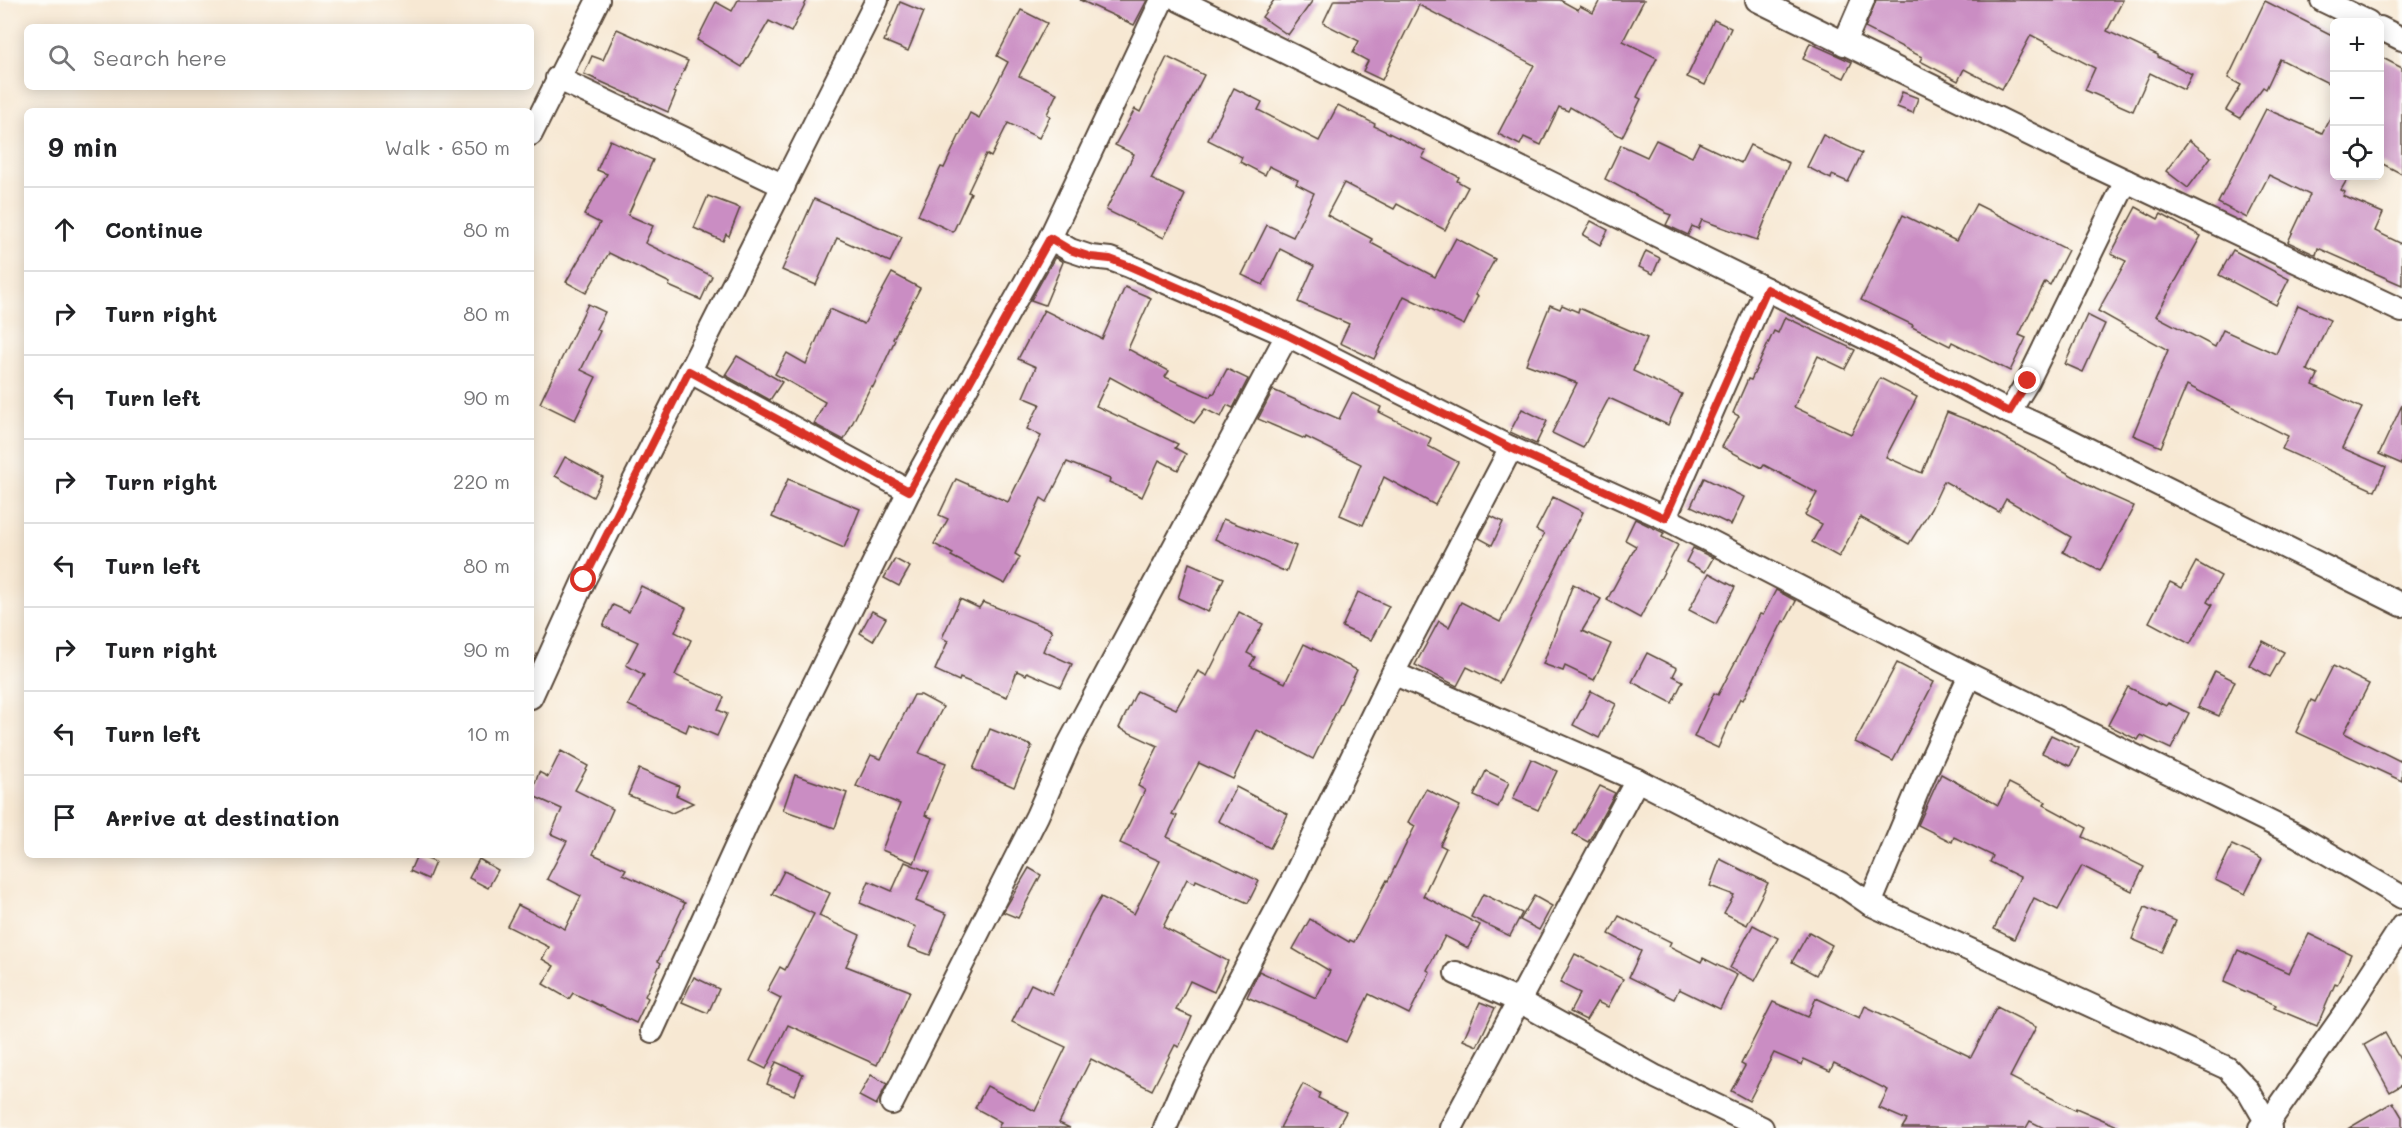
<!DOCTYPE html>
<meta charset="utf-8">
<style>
body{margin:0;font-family:Mali,sans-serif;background:#f6f6f6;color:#202124}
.controls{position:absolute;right:18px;top:18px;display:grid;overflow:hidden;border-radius:9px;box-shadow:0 3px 15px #0003}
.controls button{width:54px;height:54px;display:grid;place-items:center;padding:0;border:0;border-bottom:2px solid #e0e0e0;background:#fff;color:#202124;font:30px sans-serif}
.stop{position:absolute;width:18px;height:18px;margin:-14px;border:4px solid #d93025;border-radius:50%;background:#fff}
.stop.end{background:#d93025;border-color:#fff;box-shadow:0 2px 6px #0008}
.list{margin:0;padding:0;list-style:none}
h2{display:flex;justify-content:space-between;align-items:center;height:78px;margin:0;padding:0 24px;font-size:26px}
h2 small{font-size:20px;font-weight:400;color:#757577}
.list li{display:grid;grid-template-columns:39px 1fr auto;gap:18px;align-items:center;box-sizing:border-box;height:84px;padding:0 24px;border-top:2px solid #e0e0e0}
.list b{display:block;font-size:22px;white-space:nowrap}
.list em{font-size:20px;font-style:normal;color:#757577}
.icon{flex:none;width:33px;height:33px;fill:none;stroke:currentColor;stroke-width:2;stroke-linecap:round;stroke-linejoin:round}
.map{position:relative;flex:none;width:2402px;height:1128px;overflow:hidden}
.search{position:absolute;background:#fff;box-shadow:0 3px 15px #0003;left:24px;top:24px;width:510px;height:66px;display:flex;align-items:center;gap:15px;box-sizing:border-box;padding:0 21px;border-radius:9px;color:#757577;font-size:22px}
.panel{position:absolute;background:#fff;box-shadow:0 3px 15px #0003;left:24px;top:108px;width:510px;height:750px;border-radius:9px}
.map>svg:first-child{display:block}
</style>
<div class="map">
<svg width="2402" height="1128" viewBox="0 0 2402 1128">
<rect width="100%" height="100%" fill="#fdfcf7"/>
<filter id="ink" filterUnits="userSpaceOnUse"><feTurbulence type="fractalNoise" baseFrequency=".0167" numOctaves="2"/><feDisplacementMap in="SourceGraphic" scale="12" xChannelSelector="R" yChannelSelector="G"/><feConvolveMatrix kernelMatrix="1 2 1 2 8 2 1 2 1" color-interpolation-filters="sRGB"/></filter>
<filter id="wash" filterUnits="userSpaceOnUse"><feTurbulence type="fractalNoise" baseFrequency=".008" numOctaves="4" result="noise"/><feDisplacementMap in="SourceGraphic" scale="24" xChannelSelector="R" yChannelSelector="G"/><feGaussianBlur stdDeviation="1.35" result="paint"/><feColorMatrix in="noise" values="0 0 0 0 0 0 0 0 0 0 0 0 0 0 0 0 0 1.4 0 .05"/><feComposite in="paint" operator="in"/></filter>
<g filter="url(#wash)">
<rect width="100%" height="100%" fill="#f7e8d3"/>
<g id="blocks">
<g fill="#ca8dc3">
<polygon points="738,0 807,0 791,32 769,21 742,67 697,40 716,2 732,11"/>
<polygon points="1080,0 1147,0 1134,25"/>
<polygon points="1274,0 1313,0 1288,35 1262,17"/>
<polygon points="1334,0 1560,0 1578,10 1580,6 1593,13 1600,0 1644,0 1623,41 1657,58 1637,97 1641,99 1622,137 1570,107 1568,111 1559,107 1541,145 1524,137 1520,145 1498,134 1534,65 1419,5 1382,80 1363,71 1368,61 1353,53 1359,41 1323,23"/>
<polygon points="1876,0 2123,0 2107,31 2158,55 2158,57 2192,74 2184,90 2150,73 2133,111 2085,90 2095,68 2031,35 2002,89 1964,69 1958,81 1920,61 1922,57 1865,28"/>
<polygon points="2265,1 2334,36 2334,86 2280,59 2266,89 2263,87 2240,118 2226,110 2241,85 2228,78"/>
<polygon points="900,2 924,12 908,51 884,41"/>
<polygon points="1021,10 1047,23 1019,76 1057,93 1047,114 1050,116 1039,138 1008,123 991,157 986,154 968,192 971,193 953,232 918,215 941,167 944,168 970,113 979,118 1008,62 997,56"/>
<polygon points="1714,20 1731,28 1705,85 1687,77"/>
<polygon points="617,29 688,61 674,92 676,93 668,112 584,74 592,56 603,60"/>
<polygon points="1810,43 1852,62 1844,78 1803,59"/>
<polygon points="2379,56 2402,68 2402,174 2379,162"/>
<polygon points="1167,57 1204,75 1151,179 1185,195 1164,238 1106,210 1134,154 1115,145 1135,109 1140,112"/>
<polygon points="1234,88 1262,102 1258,110 1319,141 1338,105 1375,124 1374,126 1426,151 1422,158 1459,177 1457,181 1468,187 1445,230 1397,204 1394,209 1344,183 1327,215 1372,239 1371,243 1435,277 1456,238 1495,259 1475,295 1478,296 1464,325 1404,296 1374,359 1340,343 1349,324 1298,302 1314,266 1280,249 1263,285 1242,275 1267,225 1293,237 1314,193 1296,184 1298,180 1269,166 1265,175 1240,162 1242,157 1208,140"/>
<polygon points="1902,92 1918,98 1913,113 1897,107"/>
<polygon points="2266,109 2322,133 2334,110 2334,176 2349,176 2341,190 2345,192 2343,196 2383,213 2375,231 2402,244 2402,285 2318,248 2316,255 2288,242 2310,195 2269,175 2247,218 2218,203"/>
<polygon points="1823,135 1862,153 1848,182 1832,175 1831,179 1807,167"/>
<polygon points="610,140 653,160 628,215 653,226 645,243 712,276 701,300 669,286 670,283 609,253 586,293 566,282 600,223 584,215 607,174 597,170"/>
<polygon points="1656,140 1692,157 1699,143 1741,163 1750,145 1789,163 1757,240 1702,220 1698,229 1692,226 1688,235 1666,225 1671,215 1665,213 1665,211 1605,179 1621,145 1647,157"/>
<polygon points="2189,140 2211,157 2188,188 2166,171"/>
<polygon points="708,196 740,208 729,236 726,234 723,241 694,228"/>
<polygon points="814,199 902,237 890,262 837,238 816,285 782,270"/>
<polygon points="1976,204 2068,250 2050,285 2045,282 2019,335 2026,338 2010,371 1952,342 1950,346 1912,327 1913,325 1861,300 1903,215 1956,241"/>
<polygon points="2136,207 2158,219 2161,214 2201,236 2156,316 2215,347 2223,330 2276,354 2298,305 2330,320 2307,370 2318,375 2313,385 2362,408 2342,448 2386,467 2375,491 2282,449 2288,436 2187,385 2161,447 2133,435 2168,350 2098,311 2126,261 2111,254"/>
<polygon points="1591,221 1608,230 1600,245 1583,235"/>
<polygon points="2233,250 2289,279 2276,305 2219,275"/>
<polygon points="1646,251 1660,258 1653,274 1639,267"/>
<polygon points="1055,257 1063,262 1045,305 1031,300"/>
<polygon points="892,273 920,288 893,339 895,340 873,387 871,386 844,440 814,424 825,402 775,374 787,353 806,364 830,309 864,324"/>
<polygon points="1125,287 1151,298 1128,349 1169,371 1165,377 1210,397 1212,393 1214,394 1227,369 1248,379 1233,408 1227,405 1221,417 1205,409 1194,423 1110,377 1096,406 1178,444 1175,448 1186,454 1178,470 1159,460 1142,497 1109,482 1110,479 1067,462 1047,502 1041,498 1015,554 1020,557 1005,584 951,556 953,554 934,544 948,519 939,515 956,479 1008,502 1041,436 1027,429 1040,404 1023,397 1036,367 1018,359 1044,310 1102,339"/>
<polygon points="588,304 605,312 596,329 600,331 581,370 596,377 575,420 540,403"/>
<polygon points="1550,305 1560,309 1562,305 1578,312 1579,308 1647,338 1633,371 1682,394 1668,425 1609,398 1583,448 1552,433 1577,383 1526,364"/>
<polygon points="2087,315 2105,324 2083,372 2065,364"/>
<polygon points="1785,317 1855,350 1845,369 1818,356 1794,407 1851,434 1880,378 1917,397 1886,457 1922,473 1947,412 1985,427 2096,489 2134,506 2100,571 2063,552 2071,537 2006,499 1999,512 1944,481 1931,509 1909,544 1860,517 1839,557 1812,542 1822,524 1805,515 1817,493 1764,465 1762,468 1722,447 1739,416 1733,413 1748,379 1751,380 1774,331 1778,333"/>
<polygon points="737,356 782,382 770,400 725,375"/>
<polygon points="1273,390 1339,419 1352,393 1381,407 1379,412 1431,438 1428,446 1458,462 1435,505 1384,477 1363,525 1340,515 1361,464 1306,437 1305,439 1258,419"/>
<polygon points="2402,405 2402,464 2379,454"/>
<polygon points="1522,409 1547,421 1536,444 1510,432"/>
<polygon points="565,457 603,477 593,497 555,476"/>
<polygon points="1704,478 1744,497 1731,525 1691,506"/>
<polygon points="788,479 860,509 844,548 772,517"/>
<polygon points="1553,497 1583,512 1499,683 1467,667 1457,686 1415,665 1439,621 1449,627 1461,602 1500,622 1544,534 1536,530"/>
<polygon points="1491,516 1503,522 1492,545 1479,538"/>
<polygon points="1223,519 1296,546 1286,572 1215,539"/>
<polygon points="1635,519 1664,533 1662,537 1678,545 1640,618 1607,600 1636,546 1625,540"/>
<polygon points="1693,548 1713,558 1705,572 1686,562"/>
<polygon points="895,559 910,567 899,586 884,578"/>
<polygon points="2196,562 2221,576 2207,602 2212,605 2190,644 2149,622 2170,582 2182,588"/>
<polygon points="1189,563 1224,578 1208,612 1178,598"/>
<polygon points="1709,573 1735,587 1716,624 1689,610"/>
<polygon points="1573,584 1601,599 1582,631 1611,644 1594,680 1565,666 1563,671 1543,664"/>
<polygon points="641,586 686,608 675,632 691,640 675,675 724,697 718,710 727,714 717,736 689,724 686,732 628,705 644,675 626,665 638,642 603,626 613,605 629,612"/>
<polygon points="1776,590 1796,601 1785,622 1783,621 1743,700 1740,698 1718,748 1694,737 1714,693 1718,695 1760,614 1763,615"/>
<polygon points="1358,592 1389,606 1371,640 1342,627"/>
<polygon points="960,599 979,608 983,602 1052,630 1043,651 1072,664 1061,687 1027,672 1026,675 1017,671 1007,697 960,678 959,681 935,670 948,641 942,638"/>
<polygon points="872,611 886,618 873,641 860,633"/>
<polygon points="1239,612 1263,624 1247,653 1255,657 1250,666 1285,683 1304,644 1357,670 1313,759 1257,730 1233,779 1199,763 1172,814 1177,816 1167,837 1259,881 1248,903 1196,880 1195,883 1187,879 1163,927 1228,961 1214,992 1190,981 1176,1010 1192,1017 1179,1047 1175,1045 1152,1090 1091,1059 1059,1123 1070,1128 998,1128 1001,1122 975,1108 987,1086 1035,1111 1066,1047 1012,1022 1031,984 1052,994 1091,914 1101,897 1134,914 1160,861 1120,843 1145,790 1138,786 1158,746 1119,728 1137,691 1176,709 1198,671 1207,676"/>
<polygon points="2263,641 2284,652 2270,677 2249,665"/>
<polygon points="1647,653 1677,668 1673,676 1683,681 1672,703 1632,682"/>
<polygon points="1897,663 1934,682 1893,761 1855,742"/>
<polygon points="2333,666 2369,684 2344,733 2402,762 2402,781 2296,732 2311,700 2315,702"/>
<polygon points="2215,671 2235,681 2219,716 2198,707"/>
<polygon points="2128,687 2166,706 2168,703 2189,713 2171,749 2141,735 2138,740 2108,725"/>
<polygon points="1591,691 1616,704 1599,738 1573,725"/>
<polygon points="914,695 921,695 943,707 919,753 946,763 925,815 932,818 914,863 882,850 900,804 856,786 871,755 881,759"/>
<polygon points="990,729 1032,746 1014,787 973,769"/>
<polygon points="2051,735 2079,748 2070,766 2042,753"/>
<polygon points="561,751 588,766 575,790 613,809 593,854 626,869 623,874 685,903 658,961 661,963 645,996 648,998 636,1023 573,993 569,999 543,984 554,966 542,959 549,947 507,926 518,905 565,929 581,896 547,879 567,841 551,834 562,809 531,795 539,772 548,777"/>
<polygon points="1531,759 1557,771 1538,810 1513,799"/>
<polygon points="639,769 679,786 676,795 693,803 672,813 628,795"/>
<polygon points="1486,771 1509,782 1498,807 1474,796"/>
<polygon points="1941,774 1998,805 2009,783 2046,802 2044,805 2087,828 2083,837 2144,867 2132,891 2082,866 2058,910 2034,898 2014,939 1994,929 2020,877 1990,862 1993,856 1954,837 1952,842 1918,825"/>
<polygon points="795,775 847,793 835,828 783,810"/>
<polygon points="1600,786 1615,793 1588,842 1573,834"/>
<polygon points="1236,787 1288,814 1270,848 1218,821"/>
<polygon points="1426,789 1460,806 1440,845 1446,848 1423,896 1480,925 1468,948 1445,936 1427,970 1430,972 1409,1014 1369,994 1346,1042 1304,1021 1247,997 1259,971 1316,998 1330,971 1293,949 1310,919 1349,942 1350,940 1354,942 1387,880 1388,881 1415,826 1408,822"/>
<polygon points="2232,845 2262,859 2245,894 2215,880"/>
<polygon points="417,855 435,862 428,879 410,871"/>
<polygon points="479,859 498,870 488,888 469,878"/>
<polygon points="1720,859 1768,883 1747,925 1724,913 1734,895 1710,886"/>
<polygon points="905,862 929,872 916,901 947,914 930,955 908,947 916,927 860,903 869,881 892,891"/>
<polygon points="1029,868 1041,875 1018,918 1003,912"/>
<polygon points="784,871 830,893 819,916 860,935 846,966 910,991 877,1065 788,1025 766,1069 750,1061 781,998 767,991 780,967 785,970 814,914 772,894"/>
<polygon points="1483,894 1522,913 1510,936 1471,917"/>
<polygon points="1534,896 1552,906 1539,930 1520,920"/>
<polygon points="2145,907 2176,921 2162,952 2132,939"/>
<polygon points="1619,916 1671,942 1669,946 1701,962 1703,958 1737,975 1720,1009 1679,989 1674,999 1629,977 1641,951 1609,934"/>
<polygon points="1753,925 1778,938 1755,981 1730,968"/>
<polygon points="1809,932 1832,945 1816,975 1792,962"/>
<polygon points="2309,934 2351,954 2337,985 2335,984 2317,1026 2274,1008 2276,1005 2224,982 2238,950 2289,973"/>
<polygon points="1575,954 1623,979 1608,1007 1597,1002 1586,1020 1570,1012 1580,993 1560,983"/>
<polygon points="694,977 719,989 708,1013 682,1002"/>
<polygon points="1816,998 1860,1018 1865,1006 1971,1057 1997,1007 2036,1027 2010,1077 2075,1110 2076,1108 2122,1128 2044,1128 2030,1121 2026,1128 1902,1128 1907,1120 1879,1108 1888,1090 1834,1063 1830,1071 1804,1059 1802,1065 1774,1053 1749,1101 1731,1091 1745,1066 1741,1064 1773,1002 1808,1017"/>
<polygon points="1480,1002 1495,1008 1477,1046 1463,1040"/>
<polygon points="2385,1033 2402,1063 2402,1085 2390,1092 2364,1045"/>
<polygon points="776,1062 803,1074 794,1095 767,1084"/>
<polygon points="871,1075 887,1084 876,1105 859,1096"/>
<polygon points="1303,1084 1320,1093 1318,1098 1346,1112 1337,1128 1280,1128"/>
<polygon points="2393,1102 2402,1117 2402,1128 2349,1128"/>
</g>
</g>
</g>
<g filter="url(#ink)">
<use href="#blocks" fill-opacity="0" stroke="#574639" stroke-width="1.5"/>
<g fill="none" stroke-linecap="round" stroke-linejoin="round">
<defs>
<g id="street">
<polyline points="1179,0 1888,349 2009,412"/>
<polyline points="1757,0 2086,162 2402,311"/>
<polyline points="2322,0 2368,22"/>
<polyline points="2380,28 2402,39"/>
<polyline points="1844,44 1863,0"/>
<polyline points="557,78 784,186"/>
<polyline points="531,134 598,0"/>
<polyline points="2126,181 2028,381 2009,412 2049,430 2402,605"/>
<polyline points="1287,335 1511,448 1665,518 1970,675 2298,836 2402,897"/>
<polyline points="689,371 909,491"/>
<polyline points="1665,518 1766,289"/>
<polyline points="1393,673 1637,780 1841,884 1870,904 2227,1068 2248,1090 2270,1128"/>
<polyline points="531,697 584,580 877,0"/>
<polyline points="1870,904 1924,775 1970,675"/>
<polyline points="1456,973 1519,1001 1656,1077 1762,1128"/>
<polyline points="652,1031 763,788 909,491 1050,238 1162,0"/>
<polyline points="892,1103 1037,816 1069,744 1287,335 1129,266 1110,259 1091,257 1070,250 1050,238"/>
<polyline points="1165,1128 1184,1084 1293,879 1393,673 1511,448"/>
<polyline points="1451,1128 1637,780"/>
<polyline points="2260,1128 2268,1123 2348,1009 2402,926"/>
</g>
</defs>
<use href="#street" stroke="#574639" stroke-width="26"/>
<use href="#street" stroke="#fff" stroke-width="22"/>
</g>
</g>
<g fill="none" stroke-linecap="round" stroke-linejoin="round" filter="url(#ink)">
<polyline stroke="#d93025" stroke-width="8" points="584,580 689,371 909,491 1050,238 1070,250 1091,257 1110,259 1129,266 1287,335 1511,448 1665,518 1767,289 1888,349 2009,412 2028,381"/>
</g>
</svg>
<div class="controls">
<button>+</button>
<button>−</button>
<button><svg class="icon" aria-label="locate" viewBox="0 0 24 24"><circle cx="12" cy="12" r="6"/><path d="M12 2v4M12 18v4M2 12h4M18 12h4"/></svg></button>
</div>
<div class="stop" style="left:584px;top:580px"></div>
<div class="stop end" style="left:2028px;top:381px"></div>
<div class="search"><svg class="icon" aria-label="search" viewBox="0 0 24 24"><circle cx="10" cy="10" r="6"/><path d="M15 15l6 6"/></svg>Search here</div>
<section class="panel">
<h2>9 min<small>Walk · 650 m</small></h2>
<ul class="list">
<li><svg class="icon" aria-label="ahead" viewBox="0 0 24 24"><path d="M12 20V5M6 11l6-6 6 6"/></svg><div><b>Continue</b></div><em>80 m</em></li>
<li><svg class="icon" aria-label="right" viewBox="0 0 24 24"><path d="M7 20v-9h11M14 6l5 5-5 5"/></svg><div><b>Turn right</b></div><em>80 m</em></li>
<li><svg class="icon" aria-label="left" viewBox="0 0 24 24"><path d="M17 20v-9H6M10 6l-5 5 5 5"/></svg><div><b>Turn left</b></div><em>90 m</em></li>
<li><svg class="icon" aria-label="right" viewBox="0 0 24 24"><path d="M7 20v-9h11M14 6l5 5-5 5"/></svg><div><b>Turn right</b></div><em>220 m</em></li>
<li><svg class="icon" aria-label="left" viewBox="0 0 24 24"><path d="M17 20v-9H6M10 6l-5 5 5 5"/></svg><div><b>Turn left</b></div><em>80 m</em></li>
<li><svg class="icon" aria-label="right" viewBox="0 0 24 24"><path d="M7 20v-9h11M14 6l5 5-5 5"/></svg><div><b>Turn right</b></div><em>90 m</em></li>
<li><svg class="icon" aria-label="left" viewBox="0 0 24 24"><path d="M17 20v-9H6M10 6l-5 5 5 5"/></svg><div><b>Turn left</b></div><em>10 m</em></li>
<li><svg class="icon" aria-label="arrive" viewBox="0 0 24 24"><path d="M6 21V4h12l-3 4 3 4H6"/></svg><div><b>Arrive at destination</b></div></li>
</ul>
</section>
</div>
